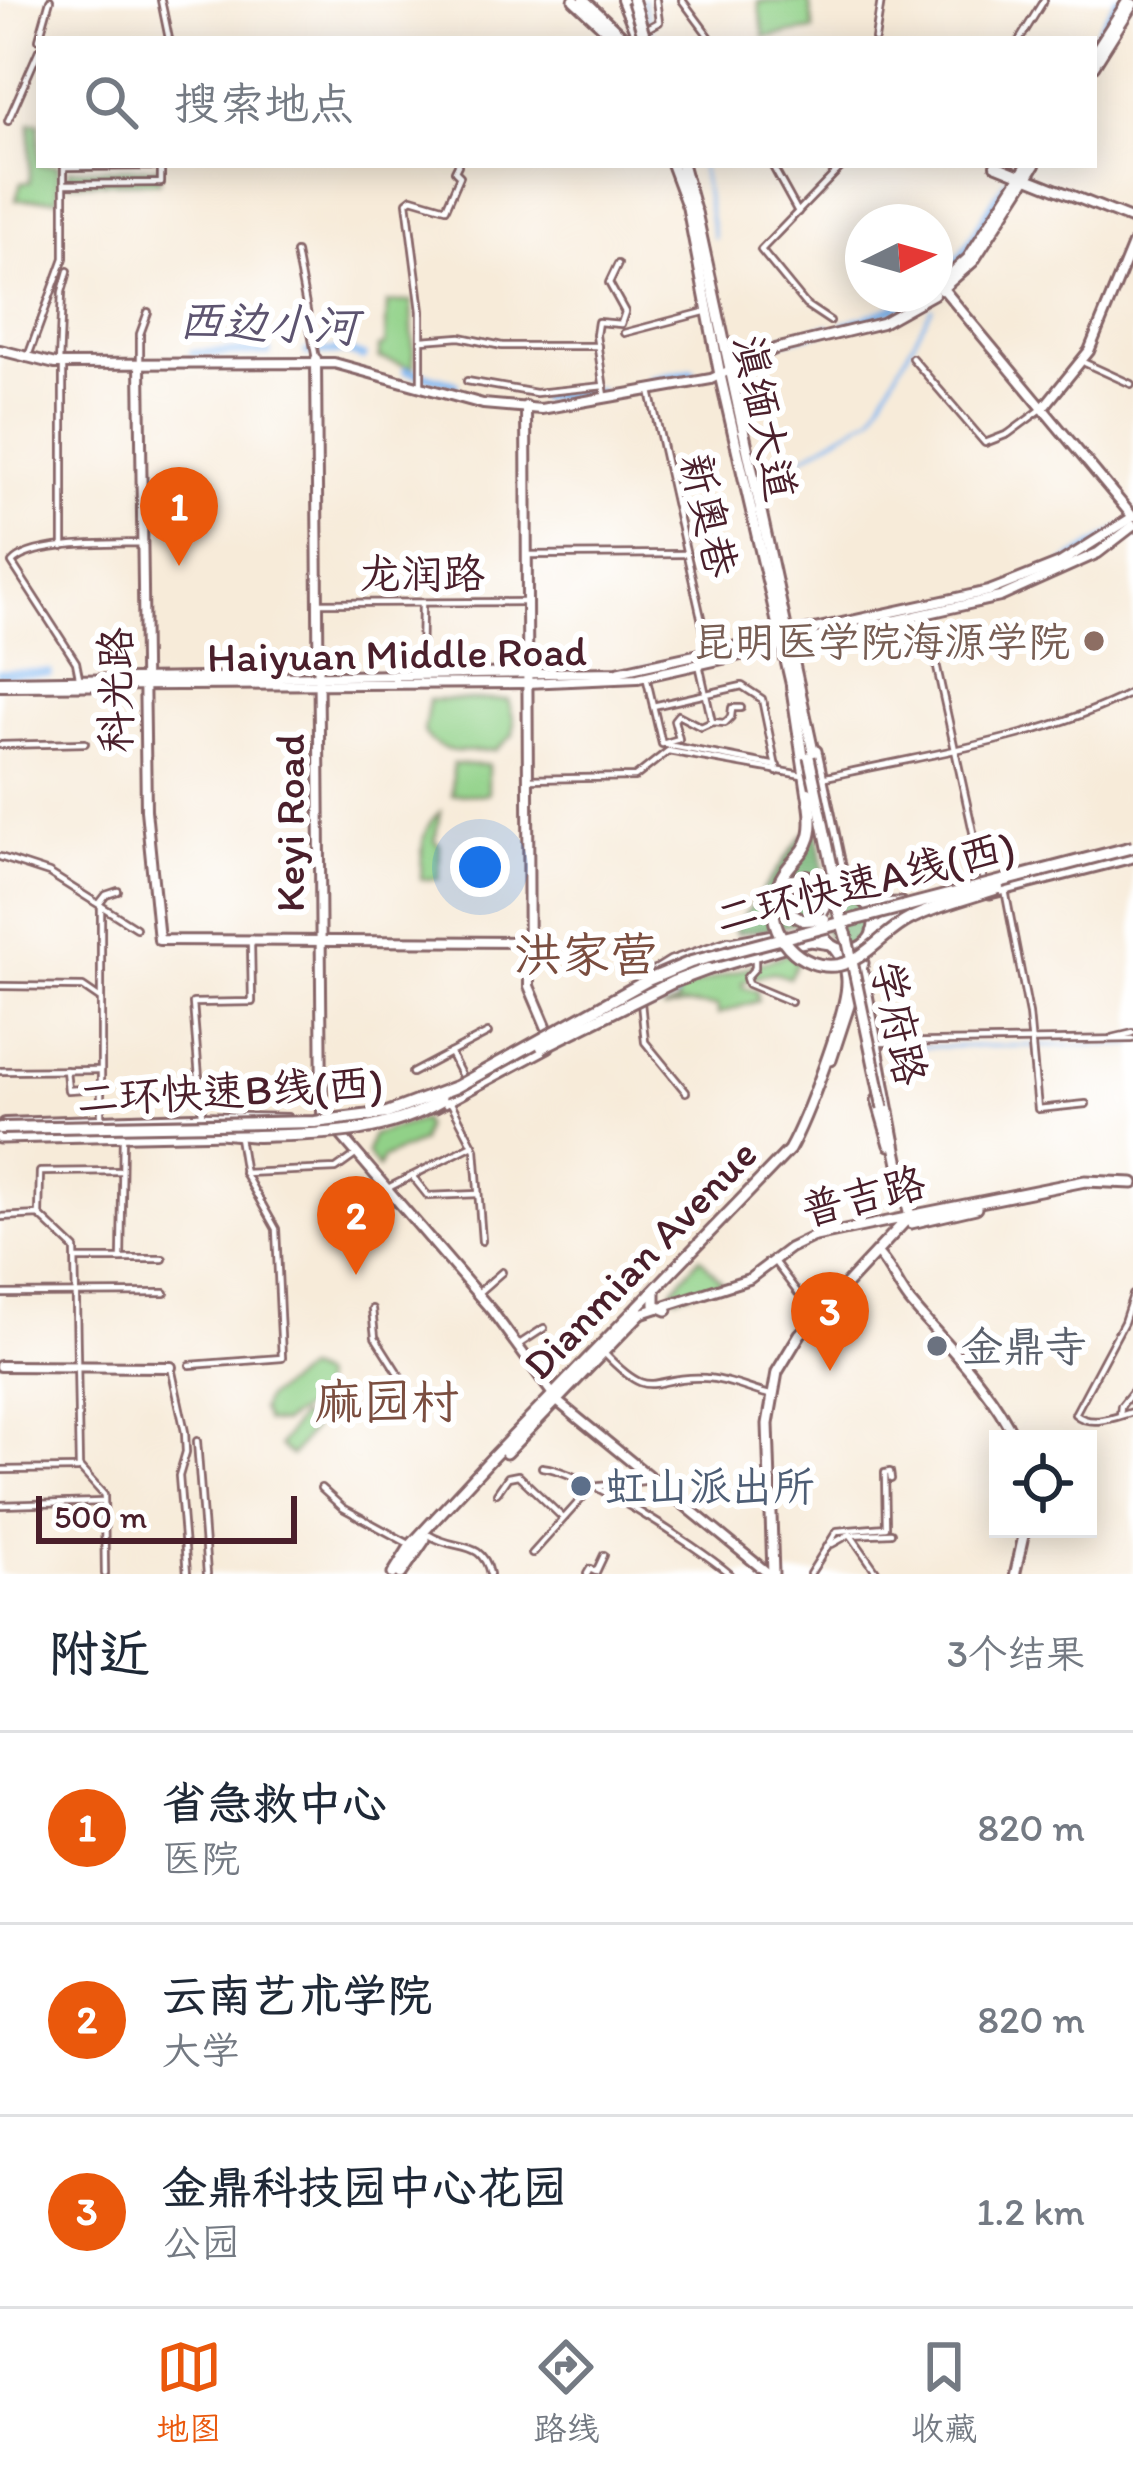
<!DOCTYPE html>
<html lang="zh">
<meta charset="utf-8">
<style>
body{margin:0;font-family:Itim,"LXGW WenKai TC",sans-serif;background:#f2f2f3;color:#1f2937}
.controls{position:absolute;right:36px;bottom:36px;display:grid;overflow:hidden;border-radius:0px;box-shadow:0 6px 30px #0003}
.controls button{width:108px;height:108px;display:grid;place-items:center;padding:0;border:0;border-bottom:3px solid #e0e1e3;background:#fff;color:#1f2937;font:60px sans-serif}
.compass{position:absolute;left:845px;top:204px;width:108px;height:108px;border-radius:50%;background:#fff;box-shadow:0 6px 30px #0003;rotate:85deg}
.scale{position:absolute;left:36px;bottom:30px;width:261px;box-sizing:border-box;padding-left:12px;border:6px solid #4a1f2b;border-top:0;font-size:33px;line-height:42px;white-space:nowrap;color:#4a1f2b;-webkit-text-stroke:9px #fff;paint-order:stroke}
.you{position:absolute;left:480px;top:867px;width:42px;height:42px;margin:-30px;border:9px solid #fff;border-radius:50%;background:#1a73e8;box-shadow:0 0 0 18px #1a73e833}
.badge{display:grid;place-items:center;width:78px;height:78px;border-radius:50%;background:#ea580c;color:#fff;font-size:39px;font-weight:700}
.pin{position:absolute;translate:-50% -99px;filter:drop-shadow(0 3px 6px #0008)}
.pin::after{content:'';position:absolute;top:63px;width:42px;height:36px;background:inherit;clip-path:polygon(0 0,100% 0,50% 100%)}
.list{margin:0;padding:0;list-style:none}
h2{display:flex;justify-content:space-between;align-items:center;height:156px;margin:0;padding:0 48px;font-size:51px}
h2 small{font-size:39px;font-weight:400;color:#747a83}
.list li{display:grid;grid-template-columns:78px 1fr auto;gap:36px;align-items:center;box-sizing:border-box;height:192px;padding:0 48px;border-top:3px solid #e0e1e3}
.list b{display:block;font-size:45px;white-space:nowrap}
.list p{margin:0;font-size:39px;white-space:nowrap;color:#747a83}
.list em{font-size:39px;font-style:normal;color:#747a83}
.icon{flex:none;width:66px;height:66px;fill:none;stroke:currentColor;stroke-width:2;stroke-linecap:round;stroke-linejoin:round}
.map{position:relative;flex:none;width:1133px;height:1574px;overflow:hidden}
.search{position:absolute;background:#fff;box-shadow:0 6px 30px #0003;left:36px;right:36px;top:36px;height:132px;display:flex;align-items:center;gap:30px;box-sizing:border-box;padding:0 42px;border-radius:0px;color:#747a83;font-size:45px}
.sheet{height:732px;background:#fff}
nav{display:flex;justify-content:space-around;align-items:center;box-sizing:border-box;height:168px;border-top:3px solid #e0e1e3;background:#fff;font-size:33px;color:#747a83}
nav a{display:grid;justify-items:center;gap:6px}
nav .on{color:#ea580c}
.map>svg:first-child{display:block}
</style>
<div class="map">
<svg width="1133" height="1574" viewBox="0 0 1133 1574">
<rect width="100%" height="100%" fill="#fff"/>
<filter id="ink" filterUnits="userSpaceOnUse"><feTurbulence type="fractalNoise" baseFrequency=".00833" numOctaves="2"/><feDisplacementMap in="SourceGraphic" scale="24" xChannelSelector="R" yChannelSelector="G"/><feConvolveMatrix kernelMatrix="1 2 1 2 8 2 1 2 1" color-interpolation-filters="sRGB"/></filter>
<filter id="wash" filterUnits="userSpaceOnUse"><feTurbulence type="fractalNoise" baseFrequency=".004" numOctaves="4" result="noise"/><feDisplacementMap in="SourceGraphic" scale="48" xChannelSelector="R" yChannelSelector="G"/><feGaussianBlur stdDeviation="2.7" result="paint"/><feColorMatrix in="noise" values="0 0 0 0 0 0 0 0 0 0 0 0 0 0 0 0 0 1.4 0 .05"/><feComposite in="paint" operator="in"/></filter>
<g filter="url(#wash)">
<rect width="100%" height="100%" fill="#f7ebd9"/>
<g fill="#91d188" stroke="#6e785a" stroke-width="3">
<polygon points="809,0 814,30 764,37 758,2"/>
<polygon points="30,123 39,123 39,165 58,165 58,199 16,200 21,183 30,182"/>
<polygon points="159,168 159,182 69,183 69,170"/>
<polygon points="411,301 414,368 379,358 379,347 385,345 387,303"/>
<path d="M429,700H508L514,721L513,735L496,750C470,751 439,758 424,732Z"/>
<polygon points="453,764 488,765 488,794 452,795"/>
<path d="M440,812L435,841L440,845L439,879H421C422,854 419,828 440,812Z"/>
<polygon points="788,954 798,961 789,978 772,972 742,982 743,987 757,991 758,1001 718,1014 717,1006 683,1005 662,1010 678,1002 674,992"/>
<polygon points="422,1120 425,1126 421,1142 383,1158 378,1168 367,1154 372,1135"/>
<polygon points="700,1257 722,1282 675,1297 672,1290"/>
<path d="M305,1370L320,1376C328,1399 299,1411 282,1423L266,1421L261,1409L266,1398Z"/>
<polygon points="300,1416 314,1426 292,1456 279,1446"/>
</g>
<g fill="#74b374" stroke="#5f6950" stroke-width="3">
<path d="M817,831C823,863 835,909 793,924C776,930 754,930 736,934L735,928L804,833Z"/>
<circle cx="847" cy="923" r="23"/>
</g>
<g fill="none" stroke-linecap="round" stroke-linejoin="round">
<g stroke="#81b7f0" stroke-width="3">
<polyline points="643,0 653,39"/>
<polyline points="701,165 714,237"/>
<polyline points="766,479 872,416 932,308"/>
<polyline points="894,1047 1133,1045"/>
</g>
<g stroke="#81b7f0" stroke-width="8">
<polyline points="1094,39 1118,0"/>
<polyline points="935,281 963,254 1007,181"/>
<polyline points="846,325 894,308 917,294"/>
<polyline points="744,349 828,328"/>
<polyline points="307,352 346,351 363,357"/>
<polyline points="193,353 268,352"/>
<polyline points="406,370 455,384"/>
<polyline points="652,380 692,372"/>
<polyline points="541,397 599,391"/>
<polyline points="1064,565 1124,528"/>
<polyline points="803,636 869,621"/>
<polyline points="0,673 49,673"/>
<polyline points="622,676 767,644"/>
<polyline points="330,680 514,679"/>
<polyline points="651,1007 674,995"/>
</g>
</g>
</g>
<g filter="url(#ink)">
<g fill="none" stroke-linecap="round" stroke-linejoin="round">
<defs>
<g id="street">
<polyline points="161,0 169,39"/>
<polyline points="682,0 711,39"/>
<polyline points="646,29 659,22 656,0"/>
<polyline points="39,39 50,0"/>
<polyline points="875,39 881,0"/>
<polyline points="1020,39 1044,0"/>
<polyline points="8,121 39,50"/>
<polyline points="772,165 798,212"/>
<polyline points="64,167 161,166 161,183 64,184"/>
<polyline points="296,253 316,359"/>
<polyline points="830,321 806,305 761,250 843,165"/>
<polyline points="624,333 708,311"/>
<polyline points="422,340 460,337 502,346 598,346"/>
<polyline points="912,358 985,443 1008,434 1043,408"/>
<polyline points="27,359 64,258 64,167"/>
<polyline points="140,360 140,334 148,312"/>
<polyline points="1085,363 1131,384"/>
<polyline points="59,364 62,292 68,271"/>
<polyline points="63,366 63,547"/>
<polyline points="467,381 536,393 604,386"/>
<polyline points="421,386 421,311 407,202 412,198 446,208 460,176 455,171 458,165"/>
<polyline points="650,391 709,653"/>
<polyline points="605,396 596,335 598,322 621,324 625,312 609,283 618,264"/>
<polyline points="526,555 687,554"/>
<polyline points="317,603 526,602"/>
<polyline points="925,613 984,882"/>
<polyline points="699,664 712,722"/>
<polyline points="421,675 422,603"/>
<polyline points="646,676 662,744 679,739 674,720 678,715 701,727 712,722 725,723 731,717 732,708 741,708"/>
<path d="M79,677L76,662L12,563C31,541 114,544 144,543"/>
<polyline points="653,706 742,686 762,699 777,772"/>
<polyline points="0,745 85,743"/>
<polyline points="667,745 777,766"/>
<path d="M822,778C926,754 1037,741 1133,692"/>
<polyline points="527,779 635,777 668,751 802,775"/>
<polyline points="0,857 49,873 136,928"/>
<polyline points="1005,890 1029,1014 1038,1109 1086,1104"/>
<polyline points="99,904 106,895 118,891"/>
<polyline points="755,960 755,968 746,978 748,984 791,1002"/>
<polyline points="646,975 670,960 729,940"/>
<polyline points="0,986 83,987 99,998"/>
<polyline points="641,1002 645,1042 686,1092"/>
<polyline points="1112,1038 1133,1033"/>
<polyline points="877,1043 1133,1039"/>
<polyline points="450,1053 464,1080"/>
<polyline points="66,1070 68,1090 99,1088"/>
<polyline points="0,1071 100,1070"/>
<polyline points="412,1073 488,1033"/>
<polyline points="451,1103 475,1149 482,1241"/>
<polyline points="197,1115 288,1117"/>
<polyline points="202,1115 193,1003 252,1002 251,943"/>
<polyline points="101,1117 101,906"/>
<polyline points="244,1173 336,1169 354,1156"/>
<polyline points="412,1176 428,1196 478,1194"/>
<polyline points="388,1188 473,1145"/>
<polyline points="39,1215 40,1172 122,1171"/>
<polyline points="0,1217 39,1215 75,1249 79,1467 104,1495 105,1574"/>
<polyline points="76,1259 163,1259"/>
<polyline points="121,1259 123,1135"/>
<polyline points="776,1264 798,1293"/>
<polyline points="479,1292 502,1272"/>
<polyline points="0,1294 165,1293"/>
<path d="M1133,1295L1124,1322L1075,1414C1091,1428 1115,1417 1133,1412"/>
<polyline points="372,1309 375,1337 408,1389"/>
<polyline points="518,1345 544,1328"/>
<path d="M605,1354C655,1406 650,1374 706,1378C727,1379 750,1390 770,1395"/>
<polyline points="190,1365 282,1358 276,1229 245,1174 239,1137"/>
<polyline points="171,1367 185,1432 186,1452 179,1476 187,1574"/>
<polyline points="1120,1415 1121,1406 1133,1391"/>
<polyline points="197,1441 207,1574"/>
<path d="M542,1467C583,1471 695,1545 730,1574"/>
<polyline points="0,1470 78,1469"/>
<polyline points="321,1488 343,1508 411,1545"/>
<polyline points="497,1493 508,1477 518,1475 563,1518"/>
<polyline points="0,1505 102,1502"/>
<polyline points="850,1534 878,1574"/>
<path d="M429,1535C456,1552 482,1538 490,1574"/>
<polyline points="832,1544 848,1535 891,1533"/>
<polyline points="532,1554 592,1487 652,1480"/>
<polyline points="587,1574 590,1569 596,1572 604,1555"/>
<polyline points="810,1574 837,1531 886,1527 885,1473 890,1472 891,1479"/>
</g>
<g id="secondary">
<polyline points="622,0 638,39"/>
<polyline points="1094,53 1128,0"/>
<polyline points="1094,66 1133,4"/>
<polyline points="995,165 1133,220"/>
<polyline points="940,285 1133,517"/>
<polyline points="935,288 968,258 1027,165"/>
<polyline points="941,290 973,262 1035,165"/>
<polyline points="0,350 55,364 334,363 483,404 541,409 711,379 775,349 882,323 934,294"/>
<polyline points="316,359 322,1113 492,1311 554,1396"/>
<polyline points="140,365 146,810 159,940 529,942"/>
<polyline points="526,406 529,986 549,1033"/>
<polyline points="1043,408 1089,351 1133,244"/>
<polyline points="0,681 617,672 989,591 1060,563 1133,517"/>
<polyline points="0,686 526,683 638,678 1000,597 1098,553 1133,526"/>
<path d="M878,1254C891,1268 898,1287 910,1302C947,1346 990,1386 1015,1439"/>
<polyline points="639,1314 749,1279 790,1248 813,1237 909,1217"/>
<polyline points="0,1366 171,1367"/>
<polyline points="552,1397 769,1574"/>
<polyline points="1015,1574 1025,1529"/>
</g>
<g id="primary">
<polyline points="574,0 616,39"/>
<polyline points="584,0 625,39"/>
<polyline points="672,165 688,208 720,375 793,691"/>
<polyline points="696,212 814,756"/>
<polyline points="816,751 841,870 860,899"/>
<polyline points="990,893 1133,857"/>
<circle cx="847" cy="923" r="27"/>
<polyline points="866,904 901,903"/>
<polyline points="872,932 888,922 916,912"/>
<polyline points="782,946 811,941 830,944"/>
<polyline points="863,973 895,1144"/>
<polyline points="831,1060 863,963"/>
<polyline points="877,1100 890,1145"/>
<polyline points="436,1107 548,1047"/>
<polyline points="0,1138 230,1133"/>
<polyline points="894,1140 910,1217"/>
<polyline points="910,1216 1085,1181 1133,1183"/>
<polyline points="911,1223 976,1208"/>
<polyline points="655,1291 655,1305 667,1310"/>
<polyline points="506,1453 640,1314"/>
<path d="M393,1574L411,1545L490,1460L789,1150C805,1122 848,1011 847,981C847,967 841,957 833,947"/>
<polyline points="401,1574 425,1539"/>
<polyline points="773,1574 768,1424 777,1372 800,1334 910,1216"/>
</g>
<g id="highway">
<polyline points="682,165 696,216"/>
<polyline points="792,686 808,793"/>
<polyline points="733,943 781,934"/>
<polyline points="708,969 785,946"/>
<polyline points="5,1124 194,1118"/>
<polyline points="225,1133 257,1136"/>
</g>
</defs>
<use href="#street" stroke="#876668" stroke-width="10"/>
<use href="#secondary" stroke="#876668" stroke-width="14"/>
<use href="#primary" stroke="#876668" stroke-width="15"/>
<use href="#highway" stroke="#876668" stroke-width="16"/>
<use href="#street" stroke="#fff" stroke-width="4.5"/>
<use href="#secondary" stroke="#fff" stroke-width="8"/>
<use href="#primary" stroke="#fff" stroke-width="9"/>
<use href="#highway" stroke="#fff" stroke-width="10"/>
<defs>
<g id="primary-bridge">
<polyline points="809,757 840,904"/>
<polyline points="846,933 883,1108"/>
</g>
<g id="highway-bridge">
<polyline points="633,0 645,39"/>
<path d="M808,793C823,862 787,848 775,895C765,933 800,972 839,965C867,959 885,931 910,919C937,905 969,898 998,888"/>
<path d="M824,919L803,920L787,911L783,896L791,881L806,876C836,884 839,913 847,939"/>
<polyline points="542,1047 673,982 708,969"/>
<polyline points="0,1128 315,1122 387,1113 456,1087 648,980 691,962 1133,847"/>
<path d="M257,1136C322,1134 383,1135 441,1101"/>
</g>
</defs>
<use href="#primary-bridge" stroke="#876668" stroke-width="15" stroke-linecap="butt"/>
<use href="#highway-bridge" stroke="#876668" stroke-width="16" stroke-linecap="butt"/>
<use href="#primary-bridge" stroke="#fff" stroke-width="9"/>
<use href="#highway-bridge" stroke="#fff" stroke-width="10"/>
</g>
</g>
<circle fill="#8d6e63" stroke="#fff" stroke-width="4.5" cx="1094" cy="641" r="12"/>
<circle fill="#6b7280" stroke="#fff" stroke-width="4.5" cx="937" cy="1346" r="12"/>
<circle fill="#5c6f8a" stroke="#fff" stroke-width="4.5" cx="581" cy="1486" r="12"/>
<g text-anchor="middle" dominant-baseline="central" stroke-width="12" stroke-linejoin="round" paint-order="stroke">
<g font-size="42" fill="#4a1f2b" stroke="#fff">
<text transform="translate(765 418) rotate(78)">滇缅大道</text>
<text transform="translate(709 515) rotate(77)">新奥巷</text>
<text x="422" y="573">龙润路</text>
<text transform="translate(397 654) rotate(-1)">Haiyuan Middle Road</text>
<text transform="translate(115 690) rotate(-90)">科光路</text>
<text transform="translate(289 823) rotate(-90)">Keyi Road</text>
<text transform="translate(865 882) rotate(-14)">二环快速A线(西)</text>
<text transform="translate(899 1023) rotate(78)">学府路</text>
<text transform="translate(230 1091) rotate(-3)">二环快速B线(西)</text>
<text transform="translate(863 1196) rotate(-14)">普吉路</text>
<text transform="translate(640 1259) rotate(-46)">Dianmian Avenue</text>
</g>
<g font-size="42" fill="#785e54" stroke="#fff" text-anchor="end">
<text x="1070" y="641">昆明医学院海源学院</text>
</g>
<g font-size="42" fill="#5b616d" stroke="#fff" text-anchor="start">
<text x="961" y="1346">金鼎寺</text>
</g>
<g font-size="42" fill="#4e5e75" stroke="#fff" text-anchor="start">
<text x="605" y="1486">虹山派出所</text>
</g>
<g font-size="45" font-style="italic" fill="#5d5470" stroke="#fff">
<text transform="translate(268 323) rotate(2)">西边小河</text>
</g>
<g font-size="48" fill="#7b4e40" stroke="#fff">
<text x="586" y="954">洪家营</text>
<text x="387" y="1401">麻园村</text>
</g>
</g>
</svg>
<div class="controls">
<button><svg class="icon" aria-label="locate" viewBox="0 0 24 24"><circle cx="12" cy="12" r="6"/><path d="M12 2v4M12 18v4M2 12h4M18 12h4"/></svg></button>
</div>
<svg class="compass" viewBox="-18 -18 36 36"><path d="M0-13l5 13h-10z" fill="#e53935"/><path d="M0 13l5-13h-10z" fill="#747a83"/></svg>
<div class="scale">500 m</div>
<div class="you"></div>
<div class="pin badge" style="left:179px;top:566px">1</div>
<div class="pin badge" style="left:356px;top:1275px">2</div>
<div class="pin badge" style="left:830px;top:1371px">3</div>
<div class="search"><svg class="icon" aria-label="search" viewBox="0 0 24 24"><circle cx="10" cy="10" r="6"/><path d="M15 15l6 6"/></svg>搜索地点</div>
</div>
<section class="sheet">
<h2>附近<small>3个结果</small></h2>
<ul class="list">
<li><span class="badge">1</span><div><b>省急救中心</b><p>医院</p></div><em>820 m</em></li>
<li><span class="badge">2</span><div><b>云南艺术学院</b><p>大学</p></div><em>820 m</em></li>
<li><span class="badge">3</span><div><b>金鼎科技园中心花园</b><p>公园</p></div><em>1.2 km</em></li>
</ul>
</section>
<nav>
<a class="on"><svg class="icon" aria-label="map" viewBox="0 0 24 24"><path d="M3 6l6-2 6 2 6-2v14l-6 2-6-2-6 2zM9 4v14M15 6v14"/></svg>地图</a>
<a><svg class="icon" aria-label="directions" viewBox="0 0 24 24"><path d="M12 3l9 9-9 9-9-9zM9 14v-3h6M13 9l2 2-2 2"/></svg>路线</a>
<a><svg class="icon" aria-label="saved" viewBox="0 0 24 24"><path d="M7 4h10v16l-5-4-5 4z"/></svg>收藏</a>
</nav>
